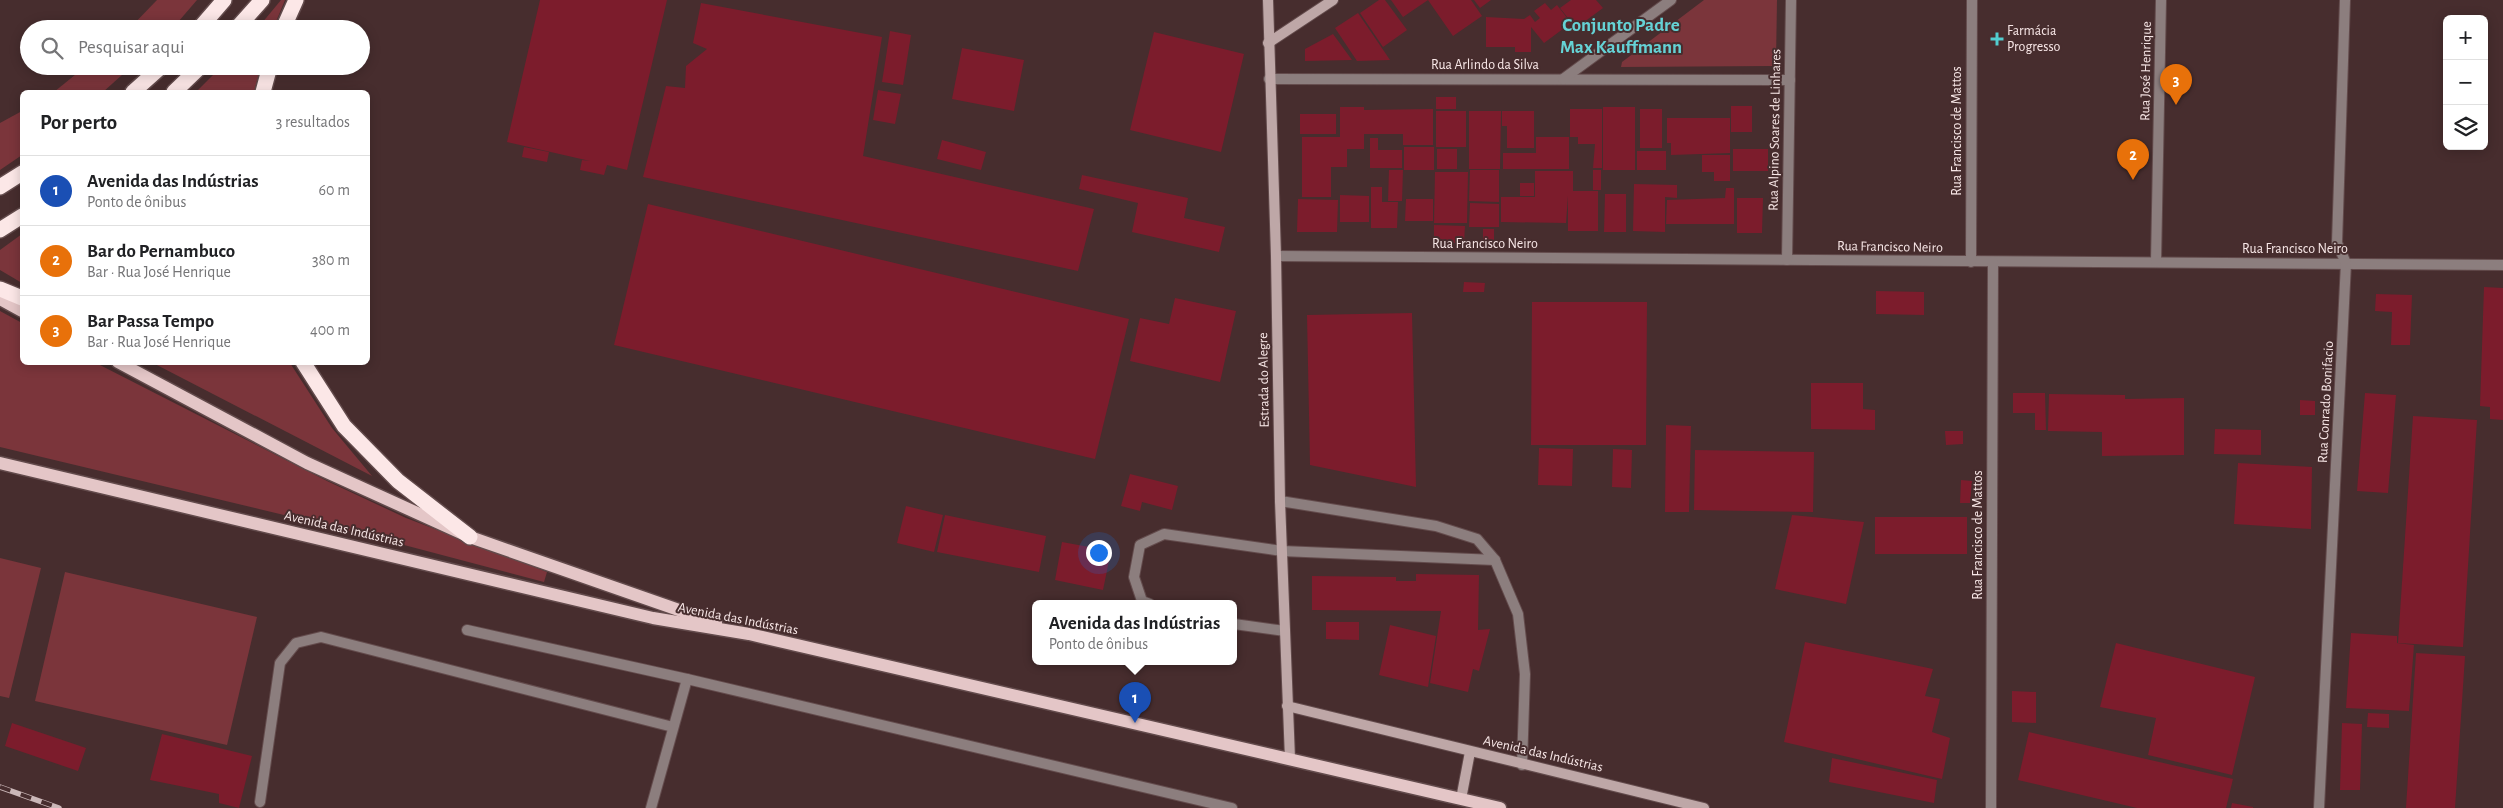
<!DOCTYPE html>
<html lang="pt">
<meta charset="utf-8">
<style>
body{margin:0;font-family:"Alegreya Sans",sans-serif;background:#f6f6f6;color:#202124}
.controls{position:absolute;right:15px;top:15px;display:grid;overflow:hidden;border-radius:8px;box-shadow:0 2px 12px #0003}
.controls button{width:45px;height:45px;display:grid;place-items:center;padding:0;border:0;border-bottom:1px solid #e0e0e0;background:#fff;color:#202124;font:25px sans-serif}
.you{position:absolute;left:1098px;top:552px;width:18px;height:18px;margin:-12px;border:4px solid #fff;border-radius:50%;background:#1a73e8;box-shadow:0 0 0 8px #1a73e833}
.badge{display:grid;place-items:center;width:32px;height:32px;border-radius:50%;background:#366e71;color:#fff;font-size:16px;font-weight:700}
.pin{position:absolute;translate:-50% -41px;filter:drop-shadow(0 1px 2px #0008)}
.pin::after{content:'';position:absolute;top:26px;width:18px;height:15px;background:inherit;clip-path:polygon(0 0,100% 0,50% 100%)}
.popup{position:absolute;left:1032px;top:600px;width:205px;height:65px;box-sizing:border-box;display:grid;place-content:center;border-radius:8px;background:#fff;filter:drop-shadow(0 1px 4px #0005);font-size:16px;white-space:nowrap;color:#757577}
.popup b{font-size:19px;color:#202124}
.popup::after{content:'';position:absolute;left:50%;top:100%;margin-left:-10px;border:10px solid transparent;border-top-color:#fff}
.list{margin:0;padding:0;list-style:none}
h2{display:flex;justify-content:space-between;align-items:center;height:65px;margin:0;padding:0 20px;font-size:21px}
h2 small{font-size:16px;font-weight:400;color:#757577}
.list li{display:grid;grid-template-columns:32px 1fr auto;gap:15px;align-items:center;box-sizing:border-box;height:70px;padding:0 20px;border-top:1px solid #e0e0e0}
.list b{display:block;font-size:19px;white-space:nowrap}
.list p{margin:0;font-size:16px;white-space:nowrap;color:#757577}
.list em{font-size:16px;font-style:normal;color:#757577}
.icon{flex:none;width:28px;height:28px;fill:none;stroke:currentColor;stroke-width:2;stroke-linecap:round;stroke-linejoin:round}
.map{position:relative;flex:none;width:2503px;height:808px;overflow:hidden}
.search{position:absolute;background:#fff;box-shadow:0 2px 12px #0003;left:20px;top:20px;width:350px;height:55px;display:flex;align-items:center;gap:12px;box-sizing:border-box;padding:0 18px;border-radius:28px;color:#757577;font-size:19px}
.panel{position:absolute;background:#fff;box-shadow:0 2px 12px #0003;left:20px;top:90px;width:350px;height:275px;border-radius:8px}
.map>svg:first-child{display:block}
</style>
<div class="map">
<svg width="2503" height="808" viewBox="0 0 2503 808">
<rect width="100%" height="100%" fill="#472d2e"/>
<g fill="#7b353b">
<polygon points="157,0 197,0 172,29 129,29"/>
<polygon points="281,0 285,0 273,29 257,29"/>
<polygon points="1704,0 1777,0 1776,60 1772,66 1621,67 1622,62"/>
<polygon points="86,66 132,66 103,92 54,92"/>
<polygon points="222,66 261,66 254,92 196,92"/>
<polygon points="22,111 22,155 0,170 0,123"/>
<polygon points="22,234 22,283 0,270 0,250"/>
<polygon points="0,311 22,323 22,362 96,363 327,481 406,518 547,572 544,582 355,532 0,447"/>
<polygon points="153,363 290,363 332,428 372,476"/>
<polygon points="0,558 41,568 9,698 0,696"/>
<polygon points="65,572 257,617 227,745 35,701"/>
</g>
<g fill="#7c1c2c">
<polygon points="540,0 667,0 627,170 607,165 604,175 580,170 582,160 590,161 507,142"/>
<polygon points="1379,0 1385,0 1407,30 1383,47 1360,13"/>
<polygon points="1391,0 1471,0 1482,16 1453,36 1428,0 1403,17"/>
<polygon points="1474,0 1491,0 1480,8"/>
<polygon points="1571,0 1596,0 1603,8 1576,28 1560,8"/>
<polygon points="701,3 882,37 863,156 1094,209 1078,271 643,177 666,86 685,88 686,66 707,49 693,43"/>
<polygon points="1545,3 1551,10 1557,5 1571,23 1544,43 1531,27 1531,52 1515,52 1515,47 1486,47 1486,17 1524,19 1530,15 1535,22 1540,18 1534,11"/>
<polygon points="1358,13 1390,60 1357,61 1335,28"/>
<polygon points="890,31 911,35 903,85 882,82"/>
<polygon points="1154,32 1244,54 1221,152 1130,130"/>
<polygon points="1333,34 1352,60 1305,61 1305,49"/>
<polygon points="962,48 1024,60 1014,111 952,99"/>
<polygon points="878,90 901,94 895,124 873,120"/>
<rect x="1436" y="97" width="20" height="12"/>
<rect x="1731" y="106" width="21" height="26"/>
<polygon points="1340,107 1364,107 1364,110 1433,109 1433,145 1403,145 1403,134 1364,134 1364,149 1347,149 1347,167 1331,167 1331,197 1302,197 1302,137 1340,137"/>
<rect x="1603" y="107" width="32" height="63"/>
<polygon points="1570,109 1602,109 1602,168 1593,168 1595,144 1578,144 1578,137 1570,137"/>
<rect x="1640" y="109" width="22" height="39"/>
<rect x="1436" y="111" width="30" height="36"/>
<polygon points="1469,111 1501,111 1500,169 1469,169"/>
<polygon points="1502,111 1534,111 1534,148 1507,148 1507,126 1502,126"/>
<rect x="1300" y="114" width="36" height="20"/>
<polygon points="1667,118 1730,118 1730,153 1671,155 1671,143 1667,143"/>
<polygon points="1536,137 1569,137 1569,169 1503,169 1503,153 1536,153"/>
<polygon points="1370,138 1378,138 1378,150 1402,150 1402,168 1370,168"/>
<polygon points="942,140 986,152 981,170 937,159"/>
<polygon points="524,147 549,152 547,162 522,157"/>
<rect x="1404" y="147" width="30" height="23"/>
<rect x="1437" y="149" width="20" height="20"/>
<rect x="1733" y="149" width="35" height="22"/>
<rect x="1637" y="151" width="29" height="19"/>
<polygon points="1702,155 1730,155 1730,181 1714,181 1714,172 1702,172"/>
<polygon points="1389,170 1403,170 1402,201 1388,201"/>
<polygon points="1470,170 1499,170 1499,202 1469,201"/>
<rect x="1593" y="170" width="8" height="20"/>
<polygon points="1535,171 1573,171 1573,191 1598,191 1598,231 1568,231 1568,196 1566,223 1501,222 1501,197 1535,197"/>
<polygon points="1435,172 1468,172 1467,223 1434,223"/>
<polygon points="1082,175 1188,198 1184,218 1225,227 1219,252 1132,232 1138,203 1079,189"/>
<rect x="1520" y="183" width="14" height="13"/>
<polygon points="1634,184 1677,185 1677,198 1665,197 1665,232 1633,231"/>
<polygon points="1371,187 1382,187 1382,202 1398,202 1397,228 1371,228"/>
<polygon points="1726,188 1734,188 1734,224 1666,224 1667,200 1725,198"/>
<polygon points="1605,194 1626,194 1626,232 1604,232"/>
<polygon points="1340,195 1369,196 1369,222 1340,222"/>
<polygon points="1737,198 1763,198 1762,233 1737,233"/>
<polygon points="1298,199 1338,200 1337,232 1297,232"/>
<polygon points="1406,199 1433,199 1433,221 1405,221"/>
<polygon points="1470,203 1499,204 1499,227 1469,227"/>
<polygon points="648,204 1129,319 1095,459 614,345"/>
<polygon points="1434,225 1465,226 1464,243 1434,243"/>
<rect x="1483" y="229" width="11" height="13"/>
<polygon points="1464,282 1485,283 1484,292 1463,292"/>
<polygon points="2484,287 2503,288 2503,420 2490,419 2490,407 2480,406"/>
<polygon points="1876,291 1924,292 1924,315 1876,314"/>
<polygon points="2376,294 2412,295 2410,345 2391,345 2392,312 2375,311"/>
<polygon points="1175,298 1236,311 1220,382 1130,361 1140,318 1169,324"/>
<polygon points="1532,302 1647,302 1646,445 1531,445"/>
<polygon points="1412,313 1416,487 1310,465 1307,315"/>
<polygon points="1811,383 1863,383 1863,409 1875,410 1875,430 1811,429"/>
<polygon points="2013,393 2045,393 2046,430 2035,430 2035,413 2013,413"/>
<polygon points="2365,393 2396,395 2388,493 2357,491"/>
<polygon points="2049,394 2125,395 2125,399 2184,398 2184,455 2102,456 2102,432 2048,431"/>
<polygon points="2300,400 2315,401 2315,415 2300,415"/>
<polygon points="2413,416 2477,420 2463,647 2398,643"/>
<polygon points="1666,425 1691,426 1689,512 1665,512"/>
<polygon points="2215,429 2261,430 2261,455 2214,454"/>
<polygon points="1945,431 1963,431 1963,444 1946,445"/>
<polygon points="1539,448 1573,449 1572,486 1538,485"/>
<polygon points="1613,449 1632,450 1631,488 1612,487"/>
<polygon points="1695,450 1814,452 1813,512 1694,510"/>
<polygon points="2238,463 2312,467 2311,529 2234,524"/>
<polygon points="1130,474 1178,486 1172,510 1142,502 1140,511 1121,506"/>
<polygon points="1961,480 1972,481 1970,503 1960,503"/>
<polygon points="906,506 943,515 934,552 897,543"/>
<polygon points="945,515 1046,536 1039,572 937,552"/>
<polygon points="1792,515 1864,522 1846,604 1775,589"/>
<rect x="1875" y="517" width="92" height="37"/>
<polygon points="1062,542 1111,551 1103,590 1055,580"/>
<polygon points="1416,574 1479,575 1478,630 1490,629 1479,671 1473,669 1468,692 1430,683 1441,611 1312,610 1312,576 1396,577 1396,581 1416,581"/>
<polygon points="1326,622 1359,622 1359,640 1326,639"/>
<polygon points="1390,625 1436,636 1428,687 1379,675"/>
<polygon points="2351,633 2397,636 2397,643 2414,645 2409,711 2346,708"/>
<polygon points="1805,642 1933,669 1925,696 1940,699 1932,732 1950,738 1942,779 1784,742"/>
<polygon points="2116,643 2255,677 2232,775 2148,755 2156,718 2100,707"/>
<polygon points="2416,653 2465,656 2455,808 2406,808"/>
<polygon points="2012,691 2036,692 2036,723 2012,722"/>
<polygon points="2368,713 2389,714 2389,728 2367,727"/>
<polygon points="12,723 86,748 78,771 5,746"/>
<polygon points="2342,723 2362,724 2360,790 2340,790"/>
<polygon points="2029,732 2233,779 2226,808 2137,808 2018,780"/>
<polygon points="162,734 252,756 239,808 219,803 219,794 150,780"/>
<polygon points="1832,758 1937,780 1934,803 1829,782"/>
<polygon points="2232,803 2253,807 2253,808 2231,808"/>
</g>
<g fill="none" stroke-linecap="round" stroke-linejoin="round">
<defs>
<g id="lane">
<polyline points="1280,501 1436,526 1477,539 1495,560 1518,614 1525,674 1522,765"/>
<polyline points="1150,604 1142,601 1134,577 1140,545 1164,534 1282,551 1495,560"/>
<polyline points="1234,624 1285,631"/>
<polyline points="467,630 687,679 1232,808"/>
<polyline points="260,802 280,663 296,643 321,637 673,727"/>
<polyline points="651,808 687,679"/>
</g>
<g id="street">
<polyline points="1269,79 1790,80"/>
<polyline points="1563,79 1671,0"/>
<polyline points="1276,256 2503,265"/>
<polyline points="1787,260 1791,0"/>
<polyline points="1971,262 1972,0"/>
<polyline points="2156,262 2161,0"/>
<polyline points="1991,808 1993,262"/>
<polyline points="2319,808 2346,263 2337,243 2345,0"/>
</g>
<g id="secondary">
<polyline points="1268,0 1276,256 1280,501 1290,759"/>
<polyline points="1268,43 1333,0"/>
<polyline points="1287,706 1704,808"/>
<polyline points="1461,799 1470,752"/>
</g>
<g id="primary">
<polyline points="0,299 22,311"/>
<polyline points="118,362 307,463 470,537 716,623"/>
<polyline points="0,463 653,618 749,634 1500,808"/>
</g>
<g id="highway">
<polyline points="199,29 224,0"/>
<polyline points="236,29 262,0"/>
<polyline points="283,29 296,0"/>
<polyline points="133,92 162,66"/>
<polyline points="174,92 201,66"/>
<polyline points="263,92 270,66"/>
<polyline points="0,187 22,173"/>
<polyline points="0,230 22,216"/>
<polyline points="0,289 22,298"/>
<polyline points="303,362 344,426 398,481 470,537"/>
</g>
</defs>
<use href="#lane" stroke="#634b4c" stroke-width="12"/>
<use href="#street" stroke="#634b4c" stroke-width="12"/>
<use href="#secondary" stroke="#634b4c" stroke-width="12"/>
<use href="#primary" stroke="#634b4c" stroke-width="15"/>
<use href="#highway" stroke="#634b4c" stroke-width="18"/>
<use href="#lane" stroke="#8c7e7e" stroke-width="10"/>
<use href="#street" stroke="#8c7e7e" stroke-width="10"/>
<use href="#secondary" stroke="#bea7a7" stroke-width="10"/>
<use href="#primary" stroke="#e4c6c7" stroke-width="12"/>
<use href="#highway" stroke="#fce7e7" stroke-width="15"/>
<defs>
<polyline id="rail" points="0,787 59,808"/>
</defs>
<use href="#rail" stroke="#cbb7b8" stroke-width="5.5"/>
<use href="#rail" stroke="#472d2e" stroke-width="4" stroke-dasharray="11" stroke-linecap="butt"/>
</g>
<path fill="#52cdcf" stroke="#472d2e" stroke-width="2" d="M1994.5 31.5h5v5h5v5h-5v5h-5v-5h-5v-5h5z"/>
<g text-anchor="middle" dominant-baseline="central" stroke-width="4" stroke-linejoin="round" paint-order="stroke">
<g font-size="14" fill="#f8e7e7" stroke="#472d2e" text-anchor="start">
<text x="2007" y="31">Farmácia<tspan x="2007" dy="16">Progresso</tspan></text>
</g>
<g font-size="14" fill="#f8e7e7" stroke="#472d2e">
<text x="1485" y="65">Rua Arlindo da Silva</text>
<text transform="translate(2146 71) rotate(-89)">Rua José Henrique</text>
<text transform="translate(1775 130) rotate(-89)">Rua Alpino Soares de Linhares</text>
<text transform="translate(1957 131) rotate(-90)">Rua Francisco de Mattos</text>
<text x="1485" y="244">Rua Francisco Neiro</text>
<text transform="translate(1890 247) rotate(1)">Rua Francisco Neiro</text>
<text x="2295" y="249">Rua Francisco Neiro</text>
<text transform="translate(1264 380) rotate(-91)">Estrada do Alegre</text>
<text transform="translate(2326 402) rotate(-87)">Rua Conrado Bonifacio</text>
<text transform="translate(344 529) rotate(13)">Avenida das Indústrias</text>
<text transform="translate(1978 535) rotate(-90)">Rua Francisco de Mattos</text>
<text transform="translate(738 619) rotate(11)">Avenida das Indústrias</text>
<text transform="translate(1543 754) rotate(13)">Avenida das Indústrias</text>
</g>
<g font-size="19" font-weight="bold" fill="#65d2d5" stroke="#472d2e">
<text x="1621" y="25">Conjunto Padre<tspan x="1621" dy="22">Max Kauffmann</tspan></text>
</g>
</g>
</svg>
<div class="controls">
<button>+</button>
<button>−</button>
<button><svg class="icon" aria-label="layers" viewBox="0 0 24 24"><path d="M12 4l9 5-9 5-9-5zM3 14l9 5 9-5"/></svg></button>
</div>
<div class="you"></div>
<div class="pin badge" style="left:1135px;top:723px;background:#1a4fb4">1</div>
<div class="popup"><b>Avenida das Indústrias</b>Ponto de ônibus</div>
<div class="pin badge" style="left:2133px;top:180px;background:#e8710a">2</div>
<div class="pin badge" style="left:2176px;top:105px;background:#e8710a">3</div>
<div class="search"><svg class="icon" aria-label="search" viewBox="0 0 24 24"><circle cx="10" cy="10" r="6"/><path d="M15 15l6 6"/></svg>Pesquisar aqui</div>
<section class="panel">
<h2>Por perto<small>3 resultados</small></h2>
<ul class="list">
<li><span class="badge" style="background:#1a4fb4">1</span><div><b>Avenida das Indústrias</b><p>Ponto de ônibus</p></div><em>60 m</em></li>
<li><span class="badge" style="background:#e8710a">2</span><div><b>Bar do Pernambuco</b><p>Bar · Rua José Henrique</p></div><em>380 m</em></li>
<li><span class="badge" style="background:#e8710a">3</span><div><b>Bar Passa Tempo</b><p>Bar · Rua José Henrique</p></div><em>400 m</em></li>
</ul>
</section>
</div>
